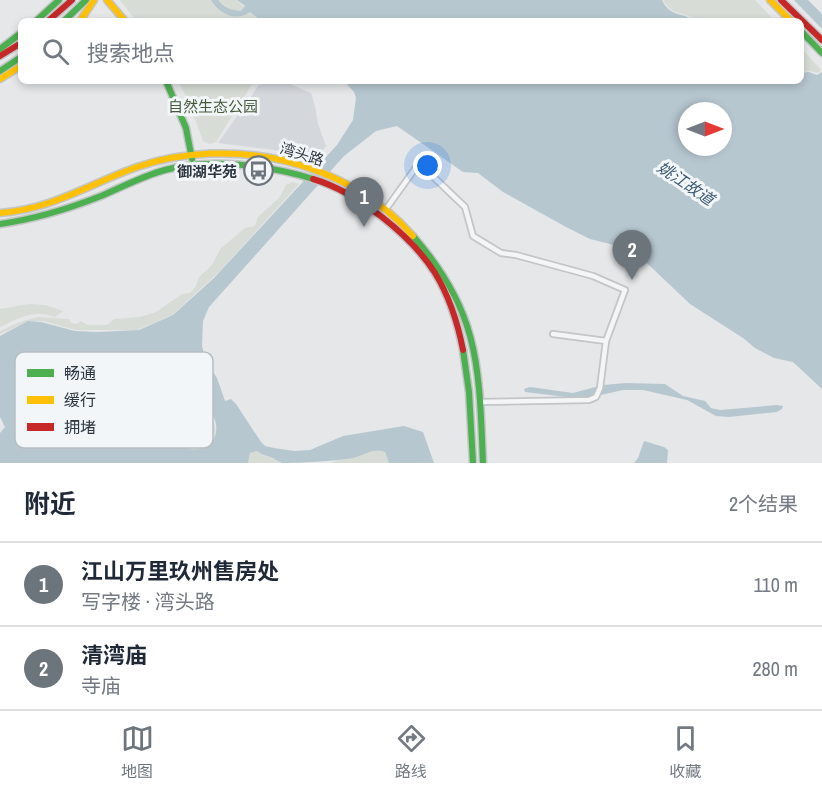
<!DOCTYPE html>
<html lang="zh">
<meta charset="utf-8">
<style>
body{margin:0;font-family:"Archivo Narrow","Noto Sans SC",sans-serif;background:#f6f6f7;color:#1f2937}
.compass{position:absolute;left:678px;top:102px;width:54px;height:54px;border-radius:50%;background:#fff;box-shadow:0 3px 9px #0003;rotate:90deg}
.you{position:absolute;left:428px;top:166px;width:21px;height:21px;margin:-15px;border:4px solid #fff;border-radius:50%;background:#1a73e8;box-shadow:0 0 0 9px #1a73e833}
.badge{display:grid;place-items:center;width:39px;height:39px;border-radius:50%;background:#6d757c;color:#fff;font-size:20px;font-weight:700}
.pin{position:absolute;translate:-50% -50px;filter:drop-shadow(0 2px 3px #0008)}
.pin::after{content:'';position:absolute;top:32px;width:21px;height:18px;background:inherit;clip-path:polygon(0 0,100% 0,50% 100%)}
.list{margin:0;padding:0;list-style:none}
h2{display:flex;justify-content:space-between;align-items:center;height:78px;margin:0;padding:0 24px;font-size:26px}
h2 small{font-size:20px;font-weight:400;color:#747a83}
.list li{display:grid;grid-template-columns:39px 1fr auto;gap:18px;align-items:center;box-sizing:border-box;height:84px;padding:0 24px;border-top:2px solid #e0e1e3}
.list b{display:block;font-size:22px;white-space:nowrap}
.list p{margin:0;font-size:20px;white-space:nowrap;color:#747a83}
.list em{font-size:20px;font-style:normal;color:#747a83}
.icon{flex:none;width:33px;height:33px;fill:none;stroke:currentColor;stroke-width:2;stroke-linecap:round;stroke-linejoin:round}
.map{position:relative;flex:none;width:822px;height:463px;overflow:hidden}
.search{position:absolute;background:#fff;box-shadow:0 3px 9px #0003;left:18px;right:18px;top:18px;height:66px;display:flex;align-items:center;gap:15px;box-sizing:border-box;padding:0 21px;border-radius:9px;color:#747a83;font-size:22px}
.sheet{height:246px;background:#fff}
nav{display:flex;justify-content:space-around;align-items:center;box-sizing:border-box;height:84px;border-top:2px solid #e0e1e3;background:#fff;font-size:16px;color:#747a83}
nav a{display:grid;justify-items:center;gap:3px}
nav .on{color:#6d757c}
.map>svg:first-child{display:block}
</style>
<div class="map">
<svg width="822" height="463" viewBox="0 0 822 463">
<rect width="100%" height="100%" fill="#e5e7e9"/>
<polygon fill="#d4d7dc" points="276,81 283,81 311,93 315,106 318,124 326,146 313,162 275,150 218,143 259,85"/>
<g fill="#d7dcd6">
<polygon points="120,0 236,0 260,21 136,21"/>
<path d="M663,0H755L775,21H697C684,10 674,18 663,0Z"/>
<polygon points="801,48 821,70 818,73 810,71 801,72"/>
<polygon points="178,81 254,81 216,142 210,144 203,141 189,102"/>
<polygon points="293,182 299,184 219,272 172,315 137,330 76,330 43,321 30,321 0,334 0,331 20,322 37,317 69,319 71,323 77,324 81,321 87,325 107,325 114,319 140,317 156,312 182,294 190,293 196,286 199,277 212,265 221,248 245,228 255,226 258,217 279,198 286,185"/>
<path d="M29,304L45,305L63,311L55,317C35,309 18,318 0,327V309Z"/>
<path d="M175,395C182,397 191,398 198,401C214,408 219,433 214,448C201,457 189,455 176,445L171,426L157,406V400L163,396Z"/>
<polygon points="371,450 385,452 389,463 331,463 342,458 353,458"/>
<path d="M257,451C264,458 273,456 280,463H248L250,453Z"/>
</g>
<g fill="#b7c7d0" fill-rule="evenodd">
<path d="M211,0H218C224,8 231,10 241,11L245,6L237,0H662C670,17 682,12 695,21H261L250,12C235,22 220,14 211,0Z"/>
<polygon points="794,0 808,0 822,14 822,29"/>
<path d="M809,72L817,75L822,72V389L793,362L774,358L755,348L743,338L690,304L649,265L626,248L590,239L566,227L503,192L478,173L463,172L397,126L376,131L344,156L209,307L203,321L202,346L206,361L217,378L225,401L231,399L236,404L261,442L265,446L274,448L294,451L310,450L343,436L404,426L423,432L434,463H389L385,452C372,448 365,455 353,458C335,461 301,463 282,463C278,462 274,458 270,457C264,455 262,455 257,451L250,453L248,463H0V433L5,427L0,417V336L28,321L41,322L75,331L97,332L139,330L173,315L214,278L337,145L353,120L356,98L354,92L344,81H801V73ZM687,111H723V147H687ZM56,353C72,354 97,358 109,370C114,388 98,390 87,399C80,404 81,408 78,414C76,419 66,428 62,430C58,433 49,432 44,432C5,425 24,357 56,353ZM175,395C184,398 194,398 202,403C228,421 218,463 176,445L171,426L157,406V400L163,396ZM152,425C160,428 161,434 162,443L158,447L152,445L145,432L146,428Z"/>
<polygon points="626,383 665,384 683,396 705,401 711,408 720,410 777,405 783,406 782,409 777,412 729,417 716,416 687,400 643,390 623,390 583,399 525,392 524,389 530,387 573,393 603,385"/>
<polygon points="644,441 664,447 668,450 667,463 634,463 638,458"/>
</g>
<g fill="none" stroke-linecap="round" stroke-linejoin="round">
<defs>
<g id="street">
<polyline points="386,209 417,166 421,165 465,207 473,236 501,253 516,255 593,276 625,290 606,341 600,388 596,397 589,400 480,402"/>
<polyline points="553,334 606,341"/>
</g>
<g id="fast">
<polyline points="36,21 59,0"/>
<polyline points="64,21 86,0"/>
<polyline points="801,31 822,53"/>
<polyline points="0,49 21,33"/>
<polyline points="0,71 21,57"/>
<polyline points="166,81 186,128 192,159"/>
<path d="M0,224C35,219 68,209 101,196C122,187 143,176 165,170C210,158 269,165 313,179"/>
<path d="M413,236C480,312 479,367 483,463"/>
<polyline points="463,350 469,392 473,463"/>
</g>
<g id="slow">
<polyline points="107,0 125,21"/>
<polyline points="770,0 791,21"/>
<polyline points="80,21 94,0"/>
<polyline points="0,79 21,66"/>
<path d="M0,213C53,209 89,184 137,167C232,135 346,160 413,236"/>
</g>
<g id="jam">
<polyline points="781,0 822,40"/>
<polyline points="48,21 72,0"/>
<polyline points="0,56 21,43"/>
<path d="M313,179C357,192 411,235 435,273C449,296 458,324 463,350"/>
</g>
</defs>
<use href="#street" stroke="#c3c5c7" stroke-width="8"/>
<use href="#fast" stroke="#c3c5c7" stroke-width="9"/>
<use href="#slow" stroke="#c3c5c7" stroke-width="9"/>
<use href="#jam" stroke="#c3c5c7" stroke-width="9"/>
<use href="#street" stroke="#f4f5f6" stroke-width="4.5"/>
<use href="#fast" stroke="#4caf50" stroke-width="6"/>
<use href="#slow" stroke="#ffc107" stroke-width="6"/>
<use href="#jam" stroke="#c62828" stroke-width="6"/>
</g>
<defs>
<symbol id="bus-ring" viewBox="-11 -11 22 22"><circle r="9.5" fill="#f3f6f8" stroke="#6d757c" stroke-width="1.5"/><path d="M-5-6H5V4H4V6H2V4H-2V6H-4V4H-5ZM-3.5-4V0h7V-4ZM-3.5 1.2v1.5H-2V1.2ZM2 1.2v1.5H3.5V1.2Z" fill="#6d757c"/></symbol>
</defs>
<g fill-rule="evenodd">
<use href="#bus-ring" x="242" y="154" width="33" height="33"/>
</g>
<g text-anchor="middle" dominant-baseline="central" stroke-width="6" stroke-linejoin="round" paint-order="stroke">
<g font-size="15" fill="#465b3c" stroke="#f3f6f8">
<text x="213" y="106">自然生态公园</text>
</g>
<g font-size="15" fill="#2d3741" stroke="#f3f6f8">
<text transform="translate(302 154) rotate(17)">湾头路</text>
</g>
<g font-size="15" font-weight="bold" fill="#2d3741" stroke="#f3f6f8" text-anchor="end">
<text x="237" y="171">御湖华苑</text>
</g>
<g font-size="16" font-style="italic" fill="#3b5a71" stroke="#f3f6f8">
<text transform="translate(686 183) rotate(34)">姚江故道</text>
</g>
</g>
<rect x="15" y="352" width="198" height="96" rx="9" fill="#f3f6f8" stroke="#b8bdc1" stroke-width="1.5"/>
<rect x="27" y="369" width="27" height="8" fill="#4caf50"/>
<rect x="27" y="396" width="27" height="8" fill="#ffc107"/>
<rect x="27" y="423" width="27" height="8" fill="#c62828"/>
<g font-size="16" fill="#2d3741">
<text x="64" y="379">畅通</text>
<text x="64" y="406">缓行</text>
<text x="64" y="433">拥堵</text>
</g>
</svg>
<svg class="compass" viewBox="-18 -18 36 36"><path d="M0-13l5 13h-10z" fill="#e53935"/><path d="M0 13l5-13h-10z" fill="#747a83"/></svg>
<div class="you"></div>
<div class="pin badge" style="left:364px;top:227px">1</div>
<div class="pin badge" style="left:632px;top:280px">2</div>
<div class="search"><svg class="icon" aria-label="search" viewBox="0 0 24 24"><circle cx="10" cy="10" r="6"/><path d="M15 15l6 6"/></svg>搜索地点</div>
</div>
<section class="sheet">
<h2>附近<small>2个结果</small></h2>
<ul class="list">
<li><span class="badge">1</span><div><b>江山万里玖州售房处</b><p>写字楼 · 湾头路</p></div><em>110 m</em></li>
<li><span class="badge">2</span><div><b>清湾庙</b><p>寺庙</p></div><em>280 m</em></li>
</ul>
</section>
<nav>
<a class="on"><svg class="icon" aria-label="map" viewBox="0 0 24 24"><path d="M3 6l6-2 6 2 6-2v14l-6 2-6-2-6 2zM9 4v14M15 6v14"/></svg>地图</a>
<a><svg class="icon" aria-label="directions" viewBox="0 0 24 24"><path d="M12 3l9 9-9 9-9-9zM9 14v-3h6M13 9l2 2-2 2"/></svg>路线</a>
<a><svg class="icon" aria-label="saved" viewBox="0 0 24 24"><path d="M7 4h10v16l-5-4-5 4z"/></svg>收藏</a>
</nav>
